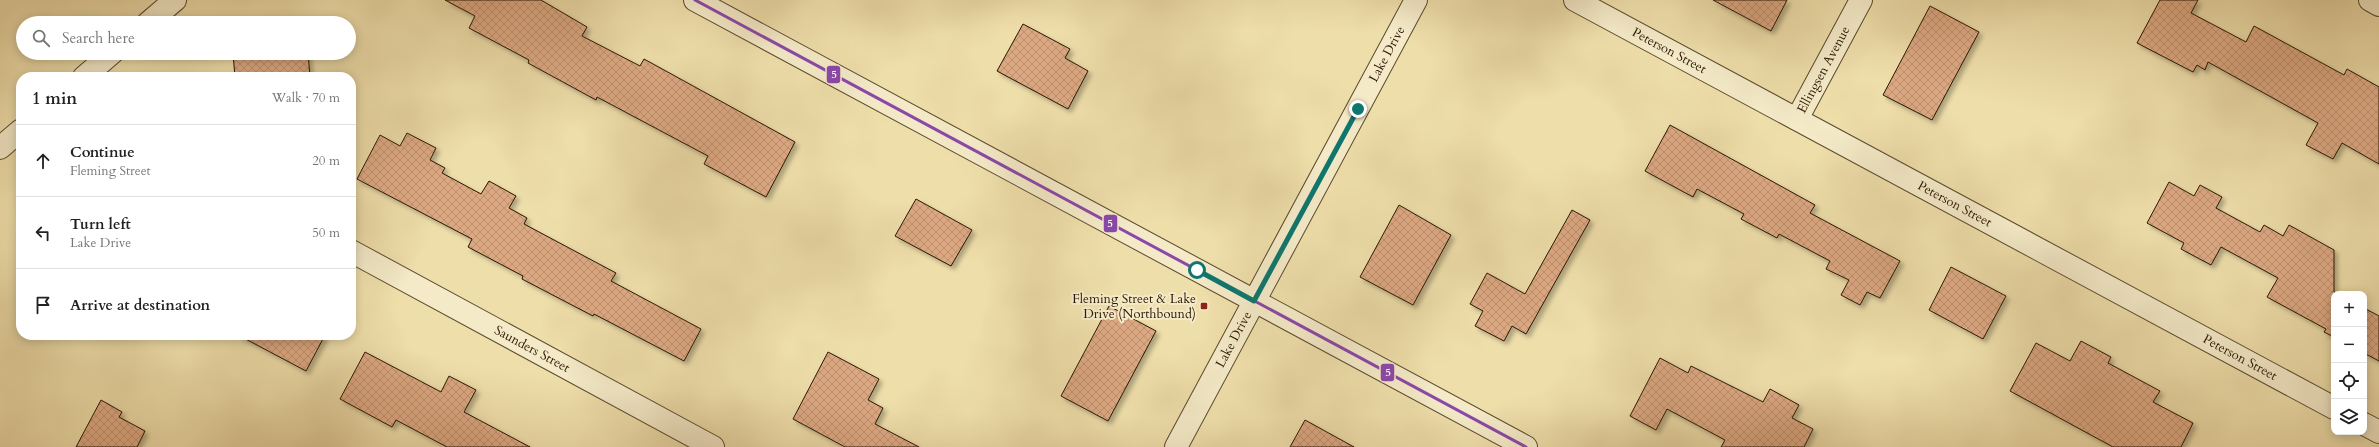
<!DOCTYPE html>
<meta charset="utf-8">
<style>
body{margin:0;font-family:Cardo,serif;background:#f6f6f6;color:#222}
.controls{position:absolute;right:12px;bottom:12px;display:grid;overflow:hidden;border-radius:8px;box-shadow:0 2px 10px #0003}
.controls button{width:36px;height:36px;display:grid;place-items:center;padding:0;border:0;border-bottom:1px solid #e0e0e0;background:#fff;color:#222;font:20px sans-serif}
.stop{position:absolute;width:12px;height:12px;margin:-9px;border:3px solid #0f766e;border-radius:50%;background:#fff}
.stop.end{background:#0f766e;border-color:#fff;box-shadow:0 1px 4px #0008}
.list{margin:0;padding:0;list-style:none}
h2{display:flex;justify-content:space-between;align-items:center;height:52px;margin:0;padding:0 16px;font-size:17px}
h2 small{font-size:13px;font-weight:400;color:#767676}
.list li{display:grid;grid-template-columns:26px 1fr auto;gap:12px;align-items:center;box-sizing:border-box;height:72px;padding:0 16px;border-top:1px solid #e0e0e0}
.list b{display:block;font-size:15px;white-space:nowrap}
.list p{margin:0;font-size:13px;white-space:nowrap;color:#767676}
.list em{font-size:13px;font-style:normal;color:#767676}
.icon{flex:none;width:22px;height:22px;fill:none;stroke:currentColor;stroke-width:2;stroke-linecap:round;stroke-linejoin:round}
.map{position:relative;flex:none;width:2379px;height:447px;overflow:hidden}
.search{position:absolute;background:#fff;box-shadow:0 2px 10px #0003;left:16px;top:16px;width:340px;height:44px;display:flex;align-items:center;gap:10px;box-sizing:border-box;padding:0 14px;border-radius:22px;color:#767676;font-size:15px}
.panel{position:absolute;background:#fff;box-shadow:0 2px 10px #0003;left:16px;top:72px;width:340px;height:268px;border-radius:16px}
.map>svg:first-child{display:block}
</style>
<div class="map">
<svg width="2379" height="447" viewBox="0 0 2379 447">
<defs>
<pattern id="building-cross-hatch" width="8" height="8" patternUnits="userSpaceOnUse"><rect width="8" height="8" fill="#dca882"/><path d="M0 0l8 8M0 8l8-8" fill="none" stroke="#bd906f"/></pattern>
<filter id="shadow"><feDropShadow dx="3.5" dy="3.5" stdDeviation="2" flood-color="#0004"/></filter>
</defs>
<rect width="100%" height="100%" fill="#eedeaa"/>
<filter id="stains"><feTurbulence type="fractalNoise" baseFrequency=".005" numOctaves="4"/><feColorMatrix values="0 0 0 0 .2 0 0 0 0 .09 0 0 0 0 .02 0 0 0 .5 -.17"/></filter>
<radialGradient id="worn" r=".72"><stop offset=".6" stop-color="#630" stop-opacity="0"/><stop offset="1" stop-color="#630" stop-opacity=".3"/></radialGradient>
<g fill="url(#building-cross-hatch)" stroke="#291702" filter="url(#shadow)">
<polygon points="445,0 541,0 587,27 582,36 640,66 644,59 795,142 766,197 704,164 708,156 597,97 596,100 528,63 529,60 469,28 475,16"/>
<polygon points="1713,0 1787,0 1771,31"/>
<polygon points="2160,0 2198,0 2191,13 2246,42 2254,26 2344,75 2347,69 2379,87 2379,164 2342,143 2333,159 2306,145 2318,123 2208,62 2205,70 2197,65 2193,72 2137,43"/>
<polygon points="1930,6 1979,32 1932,120 1883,95"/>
<polygon points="1023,24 1070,49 1065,58 1088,71 1068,109 997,71"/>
<polygon points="233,53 308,53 310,77 235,77"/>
<polygon points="1670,125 1815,205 1810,213 1900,261 1880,298 1867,292 1860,305 1841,295 1849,280 1826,269 1830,261 1779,234 1777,238 1741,219 1744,214 1697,189 1693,197 1645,171"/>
<polygon points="407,133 436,148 430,160 445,168 442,173 481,194 489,181 516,196 509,208 527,218 524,224 616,273 611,281 701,329 684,361 594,314 593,316 522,279 523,276 468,247 472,239 357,179 380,135 400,146"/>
<polygon points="2169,182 2194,196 2200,185 2222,197 2216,208 2260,232 2264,225 2283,236 2289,225 2334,250 2334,292 2337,294 2334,294 2334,337 2324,332 2326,329 2267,297 2278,278 2221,247 2211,265 2181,249 2184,243 2147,223"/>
<polygon points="916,199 972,230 951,266 895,236"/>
<polygon points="1399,205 1451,235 1413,305 1360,277"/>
<polygon points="1572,210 1590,220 1526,334 1512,326 1504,341 1475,326 1483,311 1470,304 1487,273 1525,294"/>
<polygon points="1951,267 2006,296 1983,339 1929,310"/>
<polygon points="1109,306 1156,331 1108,421 1061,396"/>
<polygon points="2364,308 2379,316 2379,361 2364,353"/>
<polygon points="238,335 325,335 306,371"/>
<polygon points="2081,341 2111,357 2108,363 2160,391 2153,402 2193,423 2181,447 2113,447 2010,391 2036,343 2070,361"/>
<polygon points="365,352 441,392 449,376 476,390 464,412 530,447 447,447 396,420 392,427 340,399"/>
<polygon points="828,352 879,379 868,400 883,408 875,424 919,447 845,447 793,419"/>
<polygon points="1660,358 1688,373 1691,366 1763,402 1770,389 1799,405 1792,418 1813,429 1804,447 1721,447 1725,440 1667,409 1656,430 1630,416"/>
<polygon points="101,400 122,412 119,417 145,431 137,447 76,447"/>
<polygon points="1305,420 1354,447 1290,447"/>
</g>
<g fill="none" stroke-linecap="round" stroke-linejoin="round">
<defs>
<g id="minor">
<polyline points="695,0 1526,447"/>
<path id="s1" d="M1575,0L2334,408"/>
<polyline points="2370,0 2379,5"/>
<polyline points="148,23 175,0"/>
<polyline points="84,77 112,53"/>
<path id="s2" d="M1797,119L1861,0"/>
<polyline points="0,148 21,130"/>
<path id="s3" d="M351,251L713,447"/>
<polyline points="2364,424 2379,432"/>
<path id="s4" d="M1176,447L1416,0"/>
</g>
</defs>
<use href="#minor" stroke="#5a492c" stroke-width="24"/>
<use href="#minor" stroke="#f4eac8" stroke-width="22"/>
<defs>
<polyline id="bus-1" points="695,0 1526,447"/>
</defs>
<use href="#bus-1" stroke="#f4eac8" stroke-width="6"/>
<use href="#bus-1" stroke="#8a48a9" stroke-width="3"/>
</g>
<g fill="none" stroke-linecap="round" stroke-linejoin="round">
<polyline stroke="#0f766e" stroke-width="5" points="1197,270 1254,301 1358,109"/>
</g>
<rect fill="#8f2418" stroke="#f4eac8" stroke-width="1.5" x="1200" y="302" width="8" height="8" rx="2"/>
<g text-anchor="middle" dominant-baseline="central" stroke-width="4" stroke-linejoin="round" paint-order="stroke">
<g font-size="13" fill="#291702" stroke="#f4eac8">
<text stroke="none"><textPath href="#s1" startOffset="107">Peterson Street</textPath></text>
<text stroke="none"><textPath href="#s4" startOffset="446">Lake Drive</textPath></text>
<text stroke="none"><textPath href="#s2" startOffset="56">Ellingsen Avenue</textPath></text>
<text stroke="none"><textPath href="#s1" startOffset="431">Peterson Street</textPath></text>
<text stroke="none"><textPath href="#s4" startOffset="122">Lake Drive</textPath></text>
<text stroke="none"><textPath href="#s3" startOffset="206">Saunders Street</textPath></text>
<text stroke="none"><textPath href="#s1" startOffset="755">Peterson Street</textPath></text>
</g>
<g font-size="13" fill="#291702" stroke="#f4eac8" text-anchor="end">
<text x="1196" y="299">Fleming Street &amp; Lake<tspan x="1196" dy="15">Drive (Northbound)</tspan></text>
</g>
</g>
<g stroke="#f4eac8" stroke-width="1.5">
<rect x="826" y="65" width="15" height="19" rx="4" fill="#8a48a9"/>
<rect x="1103" y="214" width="15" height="19" rx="4" fill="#8a48a9"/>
<rect x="1380" y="363" width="15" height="19" rx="4" fill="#8a48a9"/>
</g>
<g font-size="11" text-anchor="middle" font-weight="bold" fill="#fff">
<text x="834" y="78">5</text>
<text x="1110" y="227">5</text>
<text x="1388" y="376">5</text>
</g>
<rect width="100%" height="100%" filter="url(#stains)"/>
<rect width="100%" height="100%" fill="url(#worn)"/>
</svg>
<div class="controls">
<button>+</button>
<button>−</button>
<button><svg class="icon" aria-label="locate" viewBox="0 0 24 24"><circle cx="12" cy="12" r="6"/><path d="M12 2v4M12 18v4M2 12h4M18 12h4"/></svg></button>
<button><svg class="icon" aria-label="layers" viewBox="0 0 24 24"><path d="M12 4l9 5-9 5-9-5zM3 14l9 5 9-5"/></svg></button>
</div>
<div class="stop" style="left:1197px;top:270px"></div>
<div class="stop end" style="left:1358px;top:109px"></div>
<div class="search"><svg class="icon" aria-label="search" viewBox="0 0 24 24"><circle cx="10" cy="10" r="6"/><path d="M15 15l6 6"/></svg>Search here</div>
<section class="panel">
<h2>1 min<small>Walk · 70 m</small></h2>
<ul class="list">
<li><svg class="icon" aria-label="ahead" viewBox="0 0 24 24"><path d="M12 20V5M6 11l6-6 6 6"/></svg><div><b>Continue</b><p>Fleming Street</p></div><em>20 m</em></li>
<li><svg class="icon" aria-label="left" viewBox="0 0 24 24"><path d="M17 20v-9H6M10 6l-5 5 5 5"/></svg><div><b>Turn left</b><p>Lake Drive</p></div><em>50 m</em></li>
<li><svg class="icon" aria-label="arrive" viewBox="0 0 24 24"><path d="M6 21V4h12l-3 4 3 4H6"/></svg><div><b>Arrive at destination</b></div></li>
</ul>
</section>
</div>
